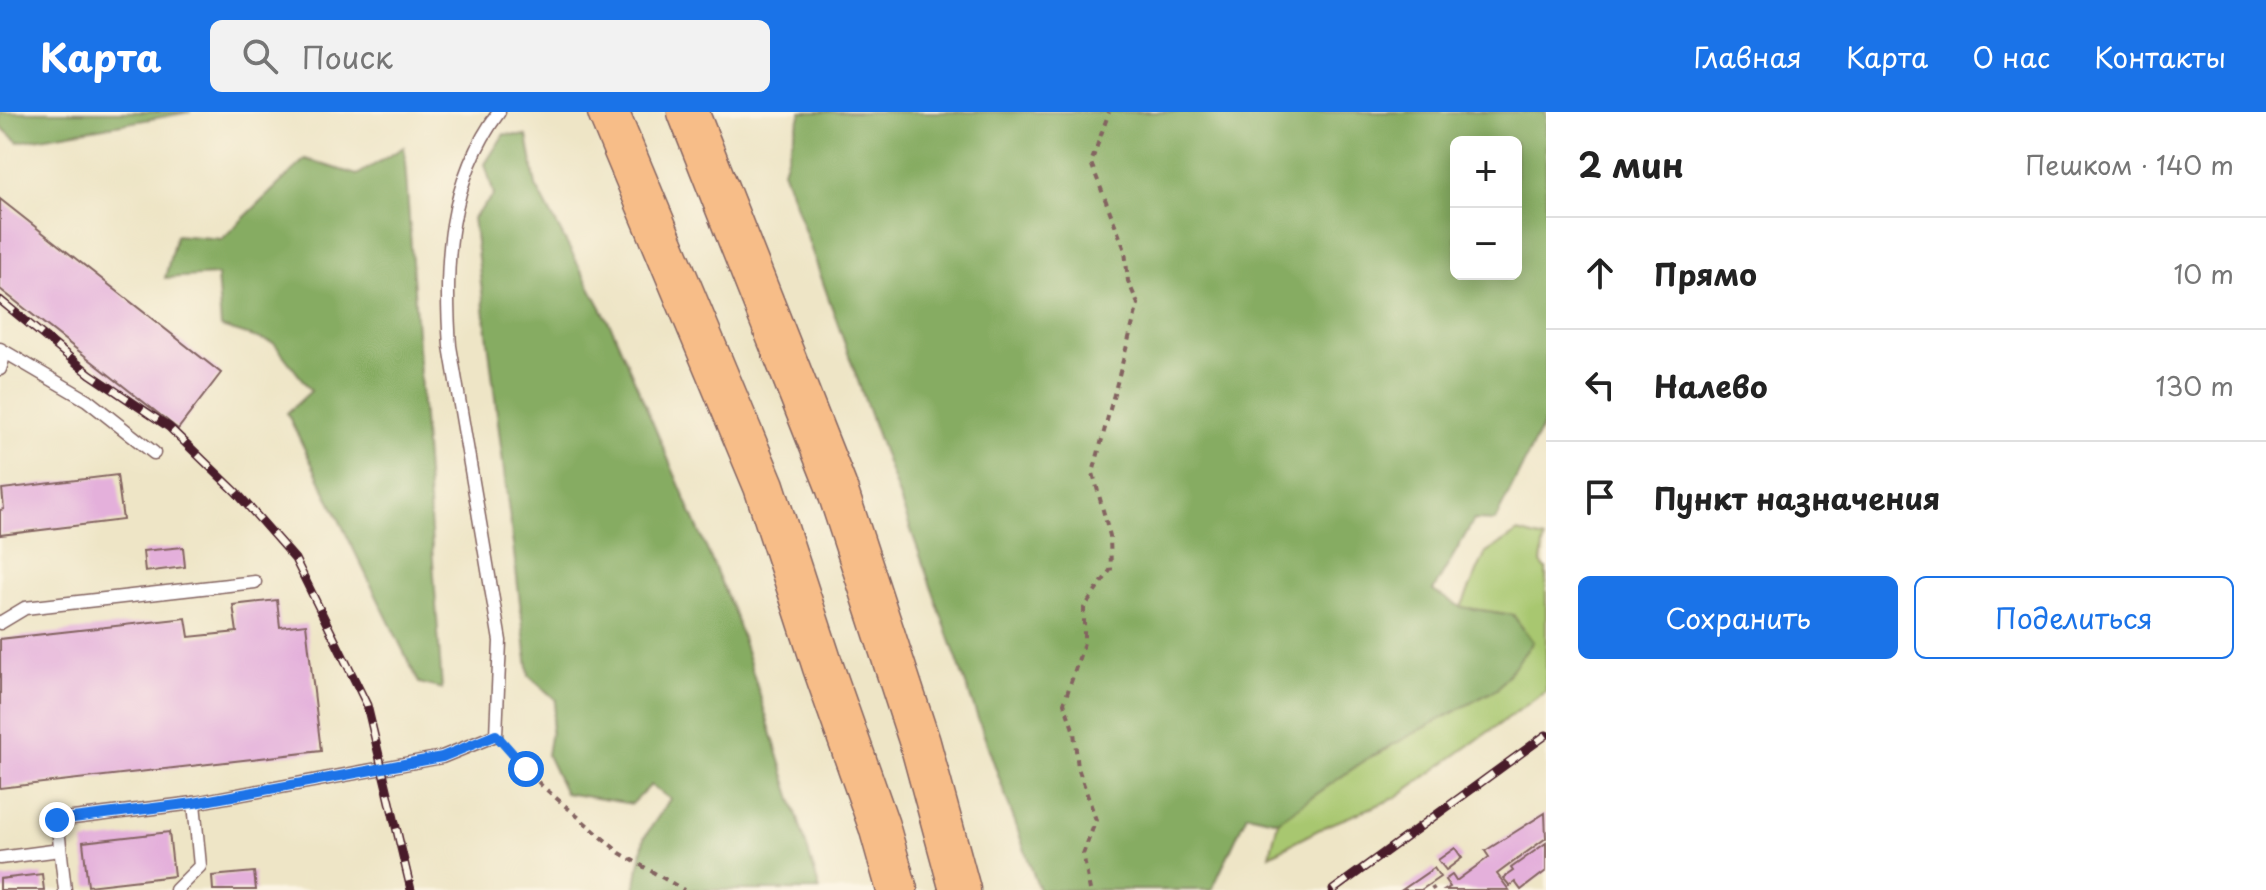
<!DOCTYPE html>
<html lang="ru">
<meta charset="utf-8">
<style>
body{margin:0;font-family:"Playpen Sans",sans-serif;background:#f2f2f2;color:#222}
.controls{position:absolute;right:24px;top:24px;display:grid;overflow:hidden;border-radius:12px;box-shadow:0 4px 20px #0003}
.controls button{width:72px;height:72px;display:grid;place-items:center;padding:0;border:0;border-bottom:2px solid #e0e0e0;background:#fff;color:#222;font:40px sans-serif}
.stop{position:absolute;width:24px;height:24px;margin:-18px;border:6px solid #1a73e8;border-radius:50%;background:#fff}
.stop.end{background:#1a73e8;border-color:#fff;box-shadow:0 2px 8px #0008}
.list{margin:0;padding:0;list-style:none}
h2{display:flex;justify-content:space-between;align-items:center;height:104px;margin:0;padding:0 32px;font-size:34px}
h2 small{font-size:26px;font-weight:400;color:#767676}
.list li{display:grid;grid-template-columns:52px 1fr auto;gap:24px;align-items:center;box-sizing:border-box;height:112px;padding:0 32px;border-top:2px solid #e0e0e0}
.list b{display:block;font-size:30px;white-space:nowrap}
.list em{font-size:26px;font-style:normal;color:#767676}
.actions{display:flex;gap:16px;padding:24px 32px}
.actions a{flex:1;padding:18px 0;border:2px solid #1a73e8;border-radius:12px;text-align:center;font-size:28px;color:#1a73e8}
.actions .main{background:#1a73e8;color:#fff}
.icon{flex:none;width:44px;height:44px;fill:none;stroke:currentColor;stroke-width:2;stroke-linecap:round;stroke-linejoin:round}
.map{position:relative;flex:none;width:1546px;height:778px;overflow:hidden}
header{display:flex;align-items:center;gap:48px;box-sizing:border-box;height:112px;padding:0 40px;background:#1a73e8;color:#fff}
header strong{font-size:38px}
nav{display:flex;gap:44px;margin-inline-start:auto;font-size:28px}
.search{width:560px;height:72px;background:#f2f2f2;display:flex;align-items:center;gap:20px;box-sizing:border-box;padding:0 28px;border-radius:12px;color:#767676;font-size:30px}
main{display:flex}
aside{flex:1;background:#fff}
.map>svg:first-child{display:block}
</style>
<header>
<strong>Карта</strong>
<div class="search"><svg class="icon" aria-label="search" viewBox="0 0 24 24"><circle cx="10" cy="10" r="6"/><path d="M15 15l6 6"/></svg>Поиск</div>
<nav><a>Главная</a><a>Карта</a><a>О нас</a><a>Контакты</a></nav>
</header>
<main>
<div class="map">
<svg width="1546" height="778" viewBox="0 0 1546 778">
<rect width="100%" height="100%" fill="#fcf5e5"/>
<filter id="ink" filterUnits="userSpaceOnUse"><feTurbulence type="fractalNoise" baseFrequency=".0125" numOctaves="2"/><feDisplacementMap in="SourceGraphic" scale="16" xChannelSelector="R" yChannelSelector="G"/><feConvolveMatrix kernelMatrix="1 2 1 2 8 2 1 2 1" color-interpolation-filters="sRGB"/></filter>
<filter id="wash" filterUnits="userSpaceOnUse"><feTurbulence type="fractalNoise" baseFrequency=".006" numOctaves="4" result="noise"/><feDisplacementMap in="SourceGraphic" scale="32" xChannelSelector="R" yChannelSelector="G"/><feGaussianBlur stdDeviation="1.8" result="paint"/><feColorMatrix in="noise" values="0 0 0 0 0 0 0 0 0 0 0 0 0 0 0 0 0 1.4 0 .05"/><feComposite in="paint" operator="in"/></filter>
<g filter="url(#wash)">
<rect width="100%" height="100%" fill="#eee5c6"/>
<polygon fill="#a8c76f" stroke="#79734d" stroke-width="2" points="1518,420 1544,427 1541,451 1546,457 1546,579 1395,686 1324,715 1270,743 1278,709 1368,646 1388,637 1513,503 1461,495 1485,442"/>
<g fill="#86ac62" stroke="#686646" stroke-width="2" fill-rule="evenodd">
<polygon points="0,0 191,0 18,30 0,14"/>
<path d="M801,0H1546V307L1495,409L1474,408L1433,479L1461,495L1513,503L1533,530L1497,577L1368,646L1278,709L1247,702L1212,778H1039L783,58ZM1456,30H1516V162H1456Z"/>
<polygon points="504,22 527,24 536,74 613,218 735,503 820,778 635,778 644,726 670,687 651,673 632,692 565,681 547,643 556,588 529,564 473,106 494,83 485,52"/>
<polygon points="404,35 442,577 419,571 287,301 311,279 274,231 221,215 217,163 165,166 176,123 222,127 305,47 357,63"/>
</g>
<g id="blocks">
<g fill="#e4b0db">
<polygon points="0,87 221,261 178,317 0,177"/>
<polygon points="117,363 123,408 0,423 0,398 4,397 2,377"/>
<polygon points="183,435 185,455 145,460 143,439"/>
<polygon points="277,488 280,515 306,512 321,639 0,676 0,527 186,506 189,525 237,520 233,493"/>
<polygon points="1545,701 1546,726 1497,762 1509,778 1445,778 1450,775 1445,768 1452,763 1456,769 1489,745 1485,739"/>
<polygon points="169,720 174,764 88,774 83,730"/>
<polygon points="1546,731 1546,759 1521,778 1515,770 1510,774 1503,766 1513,759 1511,756"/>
<polygon points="1455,736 1462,746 1446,758 1438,748"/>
<polygon points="1434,756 1440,765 1421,778 1402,778"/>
<polygon points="254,760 256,778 213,778 212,764"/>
<polygon points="42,762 44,778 0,778 0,767"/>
</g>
</g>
</g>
<g filter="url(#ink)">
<use href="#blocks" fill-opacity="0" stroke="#836461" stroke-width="2"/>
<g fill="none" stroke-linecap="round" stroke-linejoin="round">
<defs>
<g id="lane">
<polyline points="0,237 87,288 154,341"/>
<polyline points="0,257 5,241"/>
<polyline points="0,511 25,496 255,470"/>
<polyline points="0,746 60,738"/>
<path d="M65,778L57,708L194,691L442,645L496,623L500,529L450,234C444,151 448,69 499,0"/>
<polyline points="176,778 200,754 194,691"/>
</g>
<g id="primary">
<polyline points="608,0 764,374 823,555 879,714 897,778"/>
<polyline points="688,0 836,374 920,631 960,778"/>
</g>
</defs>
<use href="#lane" stroke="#836461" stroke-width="15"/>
<use href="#primary" stroke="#836461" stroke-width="43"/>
<g stroke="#836461" stroke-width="4" stroke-dasharray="6 6" stroke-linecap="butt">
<polyline points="506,634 541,673 620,741 684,778"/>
<polyline points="1432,775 1434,778"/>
<polyline points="1090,778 1083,742 1096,708 1078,656 1074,620 1064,591 1084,531 1084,496 1111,457 1110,424 1093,361 1138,192 1128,169 1125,138 1091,51 1109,0"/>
</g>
<use href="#lane" stroke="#fff" stroke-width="12"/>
<use href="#primary" stroke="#f7bd88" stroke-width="40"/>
<defs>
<g id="rail">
<polyline points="0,188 90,262 169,315 236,380 295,447 367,593 411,778"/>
<polyline points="1333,778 1546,623"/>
</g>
</defs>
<use href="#rail" stroke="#4a1f2b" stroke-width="9"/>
<use href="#rail" stroke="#fcf5e5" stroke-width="6" stroke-dasharray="18" stroke-linecap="butt"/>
</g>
</g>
<g fill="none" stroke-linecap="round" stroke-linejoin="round" filter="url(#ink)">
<polyline stroke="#1a73e8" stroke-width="10" points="57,708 194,691 442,645 496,623 526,657"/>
</g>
</svg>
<div class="controls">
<button>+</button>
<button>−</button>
</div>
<div class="stop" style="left:526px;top:657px"></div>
<div class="stop end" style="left:57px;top:708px"></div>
</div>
<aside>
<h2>2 мин<small>Пешком · 140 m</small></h2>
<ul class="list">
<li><svg class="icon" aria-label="ahead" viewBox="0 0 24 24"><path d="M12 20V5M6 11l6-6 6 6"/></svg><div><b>Прямо</b></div><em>10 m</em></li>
<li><svg class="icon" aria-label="left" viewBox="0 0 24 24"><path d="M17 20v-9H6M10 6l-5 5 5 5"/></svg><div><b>Налево</b></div><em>130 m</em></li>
<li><svg class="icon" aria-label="arrive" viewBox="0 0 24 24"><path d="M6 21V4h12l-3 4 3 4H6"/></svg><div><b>Пункт назначения</b></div></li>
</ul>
<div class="actions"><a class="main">Сохранить</a><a>Поделиться</a></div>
</aside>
</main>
